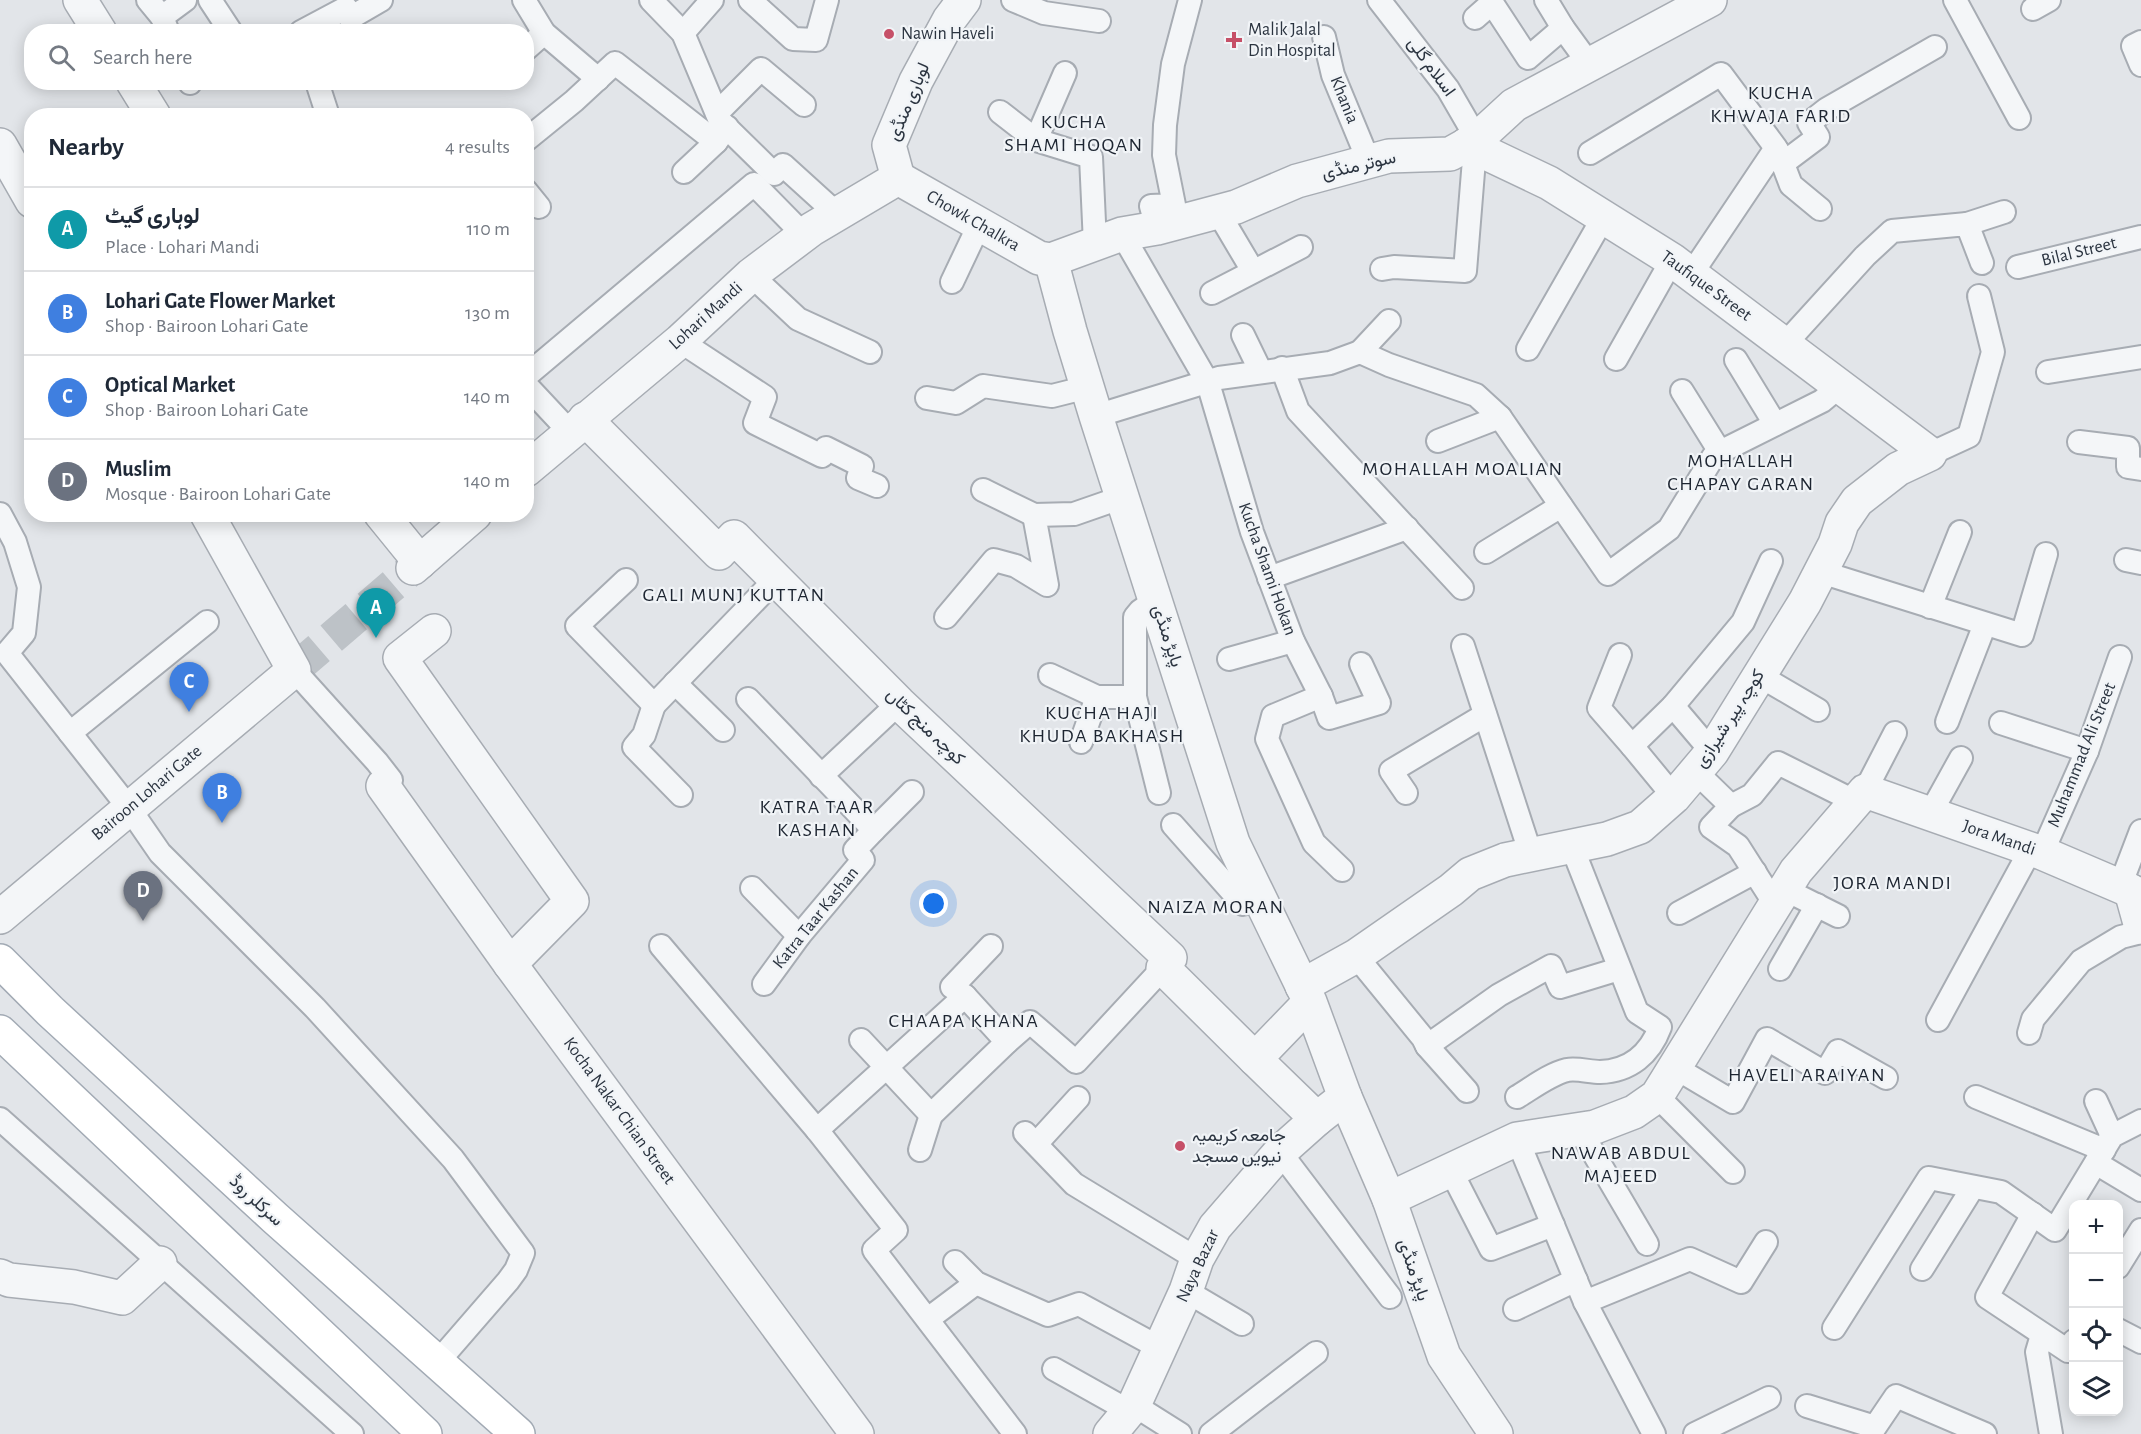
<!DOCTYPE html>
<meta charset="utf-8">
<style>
body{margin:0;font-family:"Alegreya Sans",Vazirmatn,sans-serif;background:#f6f6f7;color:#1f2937}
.controls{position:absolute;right:18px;bottom:18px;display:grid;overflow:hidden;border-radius:12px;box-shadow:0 3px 15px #0003}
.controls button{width:54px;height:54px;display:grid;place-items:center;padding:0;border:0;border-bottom:2px solid #e0e1e3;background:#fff;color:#1f2937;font:30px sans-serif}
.you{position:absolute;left:934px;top:904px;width:21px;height:21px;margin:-15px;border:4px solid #fff;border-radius:50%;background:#1a73e8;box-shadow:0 0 0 9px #1a73e833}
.badge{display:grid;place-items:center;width:39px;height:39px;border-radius:50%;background:#c65068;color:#fff;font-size:20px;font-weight:700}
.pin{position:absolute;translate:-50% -50px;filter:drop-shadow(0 2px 3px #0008)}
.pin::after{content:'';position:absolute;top:32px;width:21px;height:18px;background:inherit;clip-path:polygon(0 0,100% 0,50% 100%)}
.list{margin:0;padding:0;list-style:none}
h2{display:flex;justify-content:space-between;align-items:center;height:78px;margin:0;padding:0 24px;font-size:26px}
h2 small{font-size:20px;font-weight:400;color:#747a83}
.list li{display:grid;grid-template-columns:39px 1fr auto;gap:18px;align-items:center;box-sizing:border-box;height:84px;padding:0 24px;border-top:2px solid #e0e1e3}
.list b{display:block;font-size:22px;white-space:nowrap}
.list p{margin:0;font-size:20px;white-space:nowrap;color:#747a83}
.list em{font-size:20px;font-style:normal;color:#747a83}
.icon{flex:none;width:33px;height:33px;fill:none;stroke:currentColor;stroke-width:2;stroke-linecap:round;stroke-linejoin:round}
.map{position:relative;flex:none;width:2141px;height:1434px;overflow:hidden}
.search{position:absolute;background:#fff;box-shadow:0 3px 15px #0003;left:24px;top:24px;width:510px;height:66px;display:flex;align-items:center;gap:15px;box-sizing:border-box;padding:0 21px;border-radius:24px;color:#747a83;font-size:22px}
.panel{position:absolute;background:#fff;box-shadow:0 3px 15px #0003;left:24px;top:108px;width:510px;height:414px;border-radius:24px}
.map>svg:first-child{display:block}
</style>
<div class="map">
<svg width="2141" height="1434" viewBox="0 0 2141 1434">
<rect width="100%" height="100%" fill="#e2e5e9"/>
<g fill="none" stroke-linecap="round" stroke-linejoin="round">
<polyline stroke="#bdc2c7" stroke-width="33" stroke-dasharray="33 16" stroke-linecap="butt" points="294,670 413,568"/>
<defs>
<g id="lane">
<polyline points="148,0 162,17 168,32"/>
<polyline points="210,0 231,32"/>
<polyline points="524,0 544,33 598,79"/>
<polyline points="651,0 683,33 720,121 774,174 783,165 837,214"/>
<polyline points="750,0 793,39 816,40 827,0"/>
<polyline points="1013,0 1044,13 1099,21"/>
<polyline points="1379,0 1448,89 1477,139"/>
<polyline points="1546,0 1563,28 1590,65"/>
<polyline points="1955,0 2019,118"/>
<polyline points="2033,9 2049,0"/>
<polyline points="162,17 185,0"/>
<polyline points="1475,18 1492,3 1528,58 1563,28"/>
<polyline points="301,32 346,8 350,18 381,0"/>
<polyline points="683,33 712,0"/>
<polyline points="1324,37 1333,75 1369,162"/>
<polyline points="2141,42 2133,46 2141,65"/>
<polyline points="526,49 544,33"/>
<polyline points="190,82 190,83"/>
<polyline points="317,82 328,116"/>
<polyline points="1000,112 1036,140 1091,157 1095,244"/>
<polyline points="717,113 761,69 804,105"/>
<polyline points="526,140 574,101 615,63 716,142 727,127"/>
<polyline points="1036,140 1065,73"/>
<polyline points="1778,151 1791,185 1820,209"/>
<polyline points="1590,153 1721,74 1776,148 1692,273"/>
<polyline points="1782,164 1818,137 1809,123 1827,109 1935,47"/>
<polyline points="684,172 716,142"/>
<polyline points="526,191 539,207"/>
<polyline points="1218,212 1253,271"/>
<polyline points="1967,224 2004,212"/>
<polyline points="1157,228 1151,206 1174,205 1164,155 1165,125 1173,64 1190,0"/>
<polyline points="1122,234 1208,383 1252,532 1293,641 1321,696 1273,716 1267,739 1314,843 1342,870"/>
<polyline points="2018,267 2141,237"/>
<polyline points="1382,269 1394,267 1465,271 1475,147"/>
<polyline points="751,275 798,319 870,352"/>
<polyline points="952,282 979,225"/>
<polyline points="1212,293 1301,247"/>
<polyline points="1243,335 1261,372"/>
<polyline points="680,341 765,397 755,423 822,456 826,448 862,466 858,478 877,486"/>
<polyline points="1785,344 1865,256 1892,231 1967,224 1982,263"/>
<polyline points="1528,349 1603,218"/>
<polyline points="1360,352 1389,321"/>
<polyline points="1616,359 1672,260"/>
<polyline points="1736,360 1775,424"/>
<polyline points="1282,368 1298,411 1462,588"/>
<polyline points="2048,372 2141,357"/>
<polyline points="526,376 754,184 804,235"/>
<polyline points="526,385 570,432"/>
<polyline points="1682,391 1720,452"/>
<polyline points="927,398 956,403 983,386 1052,396 1088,387"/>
<polyline points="1096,416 1219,378 1330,363 1360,352 1389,365 1476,395 1500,417 1608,574 1669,529 1713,457 1720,452 1822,401 1840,386"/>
<polyline points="1438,441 1500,417"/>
<polyline points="2079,442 2128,448 2128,467 2141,469"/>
<polyline points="1930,454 1969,436 1993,352 1979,296"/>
<polyline points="983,490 1034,515"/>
<polyline points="0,514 15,542 29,587 24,633 7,653 129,808 160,853 315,1008 453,1159 523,1253 516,1270 508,1281 436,1364"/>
<polyline points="1486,552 1561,506"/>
<polyline points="2126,560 2141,563"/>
<polyline points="1821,572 2022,635 2046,554"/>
<polyline points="1269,578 1407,528"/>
<polyline points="626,580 577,626 654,705 776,579"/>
<polyline points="1156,600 1140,611 1135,617 1135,697 1159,793"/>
<polyline points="1930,607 1960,532"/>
<polyline points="946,617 994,560 1016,566 1047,585 1034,515 1074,514 1123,497"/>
<polyline points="1463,646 1531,855"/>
<polyline points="1620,655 1599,708 1632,746"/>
<polyline points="1229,659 1293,641"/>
<polyline points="294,670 377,762 391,780"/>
<polyline points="1050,675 1097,697"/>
<polyline points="1760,676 1818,710"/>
<polyline points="675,683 723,730"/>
<polyline points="1321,696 1329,718 1379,703 1361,664"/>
<polyline points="748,699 874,830 855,850 863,860 799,936 764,984"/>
<polyline points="654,705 644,735 634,747 681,795"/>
<polyline points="1673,706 1743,622 1771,561"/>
<polyline points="1947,722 1985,624"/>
<polyline points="2001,723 2087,751"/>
<polyline points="70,733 207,622"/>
<polyline points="1081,742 1097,697 1135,697"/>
<polyline points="1696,772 1731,806 1711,827 1738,846 1775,904"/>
<polyline points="821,776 899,703"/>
<polyline points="1865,791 1895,733"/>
<polyline points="1406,793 1391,771 1485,715"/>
<polyline points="1674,797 1632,746 1673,706 1712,752"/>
<polyline points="1731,806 1752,795 1778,763 1856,802"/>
<polyline points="1930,814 1961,758"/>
<polyline points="1173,825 1243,904 1257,893"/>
<polyline points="874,830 912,792"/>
<polyline points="2042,853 2087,751 2120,657"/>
<polyline points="2120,886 2141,831"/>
<polyline points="752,888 799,936"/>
<polyline points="1784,889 1838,916"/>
<polyline points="1679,913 1755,872"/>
<polyline points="661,946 817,1130 896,1230 874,1250 1015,1434"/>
<polyline points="1356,956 1423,1038 1427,1046 1467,1091"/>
<polyline points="1780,969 1817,905"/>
<polyline points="965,996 952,987 991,946"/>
<polyline points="1938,1020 2031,849"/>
<polyline points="2029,1033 2033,1019 2081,961 2121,937 2141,932"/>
<polyline points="861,1040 931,1115 1007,1042"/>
<polyline points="1427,1046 1499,995 1551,966 1560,987 1619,969"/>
<polyline points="1674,1067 1733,1102 1767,1039 1825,1073 1838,1051 1886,1078"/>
<polyline points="1657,1096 1733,1172"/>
<path d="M1517,1097C1532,1088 1550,1074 1567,1070C1577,1068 1590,1072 1600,1072C1630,1071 1650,1054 1660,1027L1637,1012L1572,847"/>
<polyline points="1976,1097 2104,1150"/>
<polyline points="2096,1101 2112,1136"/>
<polyline points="0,1119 352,1434"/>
<polyline points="817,1130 965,996 1007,1042 1030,1022 1076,1062 1163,968"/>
<polyline points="1580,1130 1647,1244"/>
<polyline points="1025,1133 1074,1184 1197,1259"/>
<polyline points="1517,1139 1585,1302 1654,1434"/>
<polyline points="1036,1144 1078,1098"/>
<polyline points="920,1150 931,1115"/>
<polyline points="1280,1152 1390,1297"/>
<polyline points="2096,1163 2141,1190"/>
<polyline points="1451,1171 1491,1249 1553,1225"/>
<polyline points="2033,1214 1987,1297 2068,1351 2074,1341"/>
<polyline points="955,1262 976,1283 1048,1315 1079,1304 1160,1348"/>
<polyline points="2118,1267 2141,1230"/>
<polyline points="1922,1269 1973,1187"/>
<polyline points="1186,1291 1242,1324"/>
<polyline points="1585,1302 1690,1259 1741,1282 1766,1242"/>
<polyline points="1515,1309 1576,1280"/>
<polyline points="928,1319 976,1283"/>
<polyline points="1834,1328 1929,1178 2001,1192 2055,1230 2112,1136 2141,1121"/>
<polyline points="2118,1330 2141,1342"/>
<polyline points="2042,1335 2037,1352 2051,1434"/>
<polyline points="1054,1369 1129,1411"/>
<polyline points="1134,1405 1180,1434"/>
<polyline points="1807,1406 1875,1427 1896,1396 1985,1434"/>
<polyline points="1211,1434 1316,1353"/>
<polyline points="1695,1434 1769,1398"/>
</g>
<g id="street">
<polyline points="80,0 100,32"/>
<polyline points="133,82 154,116"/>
<polyline points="0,145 32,201"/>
<polyline points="898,178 1039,258 1051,260 1122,234 1157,228 1236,207 1297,181 1389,156 1450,154 1477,139 1514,105 1710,0"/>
<polyline points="898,178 889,145 916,81 949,20 964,0"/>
<polyline points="1051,260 1070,331 1096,416 1233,843 1310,1002 1345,1097 1317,1119 1255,1059 1310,1002"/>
<polyline points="585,419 719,553 734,537 899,703 1170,958 1163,968 1255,1059"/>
<polyline points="526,470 680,341 751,275 812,229 898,178"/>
<polyline points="381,514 420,562"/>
<polyline points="413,568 475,514"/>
<polyline points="434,631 400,658 572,901 510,964"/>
<polyline points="383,786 510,964 857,1434"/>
<polyline points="2131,891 2141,927"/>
<polyline points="0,917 294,670 207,514"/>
<polyline points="1302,986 1356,956 1451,890 1470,874 1505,860 1607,839 1640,827 1674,797 1712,752 1805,602 1835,544 1842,523 1857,501 1898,469 1930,454 1672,260 1549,183 1467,144"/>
<polyline points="1345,1097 1389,1199 1444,1356 1496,1434"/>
<polyline points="1389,1199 1517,1139 1595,1127 1634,1112 1657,1096 1796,871 1865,791 2042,853 2131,891"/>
<polyline points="0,1276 9,1280 74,1287 122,1298 160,1263"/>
<polyline points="1110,1434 1134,1405 1186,1291 1197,1259 1215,1227 1280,1152 1317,1119"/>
</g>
<g id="primary">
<polyline points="0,961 50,1011 275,1218 518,1434"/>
<polyline points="0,1032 425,1434"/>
</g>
</defs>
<use href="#lane" stroke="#a7acb3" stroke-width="26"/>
<use href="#street" stroke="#a7acb3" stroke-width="36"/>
<use href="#primary" stroke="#a2aab4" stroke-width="36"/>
<use href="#lane" stroke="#f4f6f8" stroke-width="22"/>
<use href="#street" stroke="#f4f6f8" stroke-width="33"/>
<use href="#primary" stroke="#fff" stroke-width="33"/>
</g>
<g fill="#c65068" stroke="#f1f4f7" stroke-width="2">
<circle cx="889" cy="34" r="6"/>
<path d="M1231 31h6v6h6v6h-6v6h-6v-6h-6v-6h6z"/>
<circle cx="1180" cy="1146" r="6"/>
</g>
<g text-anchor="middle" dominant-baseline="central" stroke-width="4.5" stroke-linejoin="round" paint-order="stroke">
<g font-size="18" fill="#2b3440" stroke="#f1f4f7" text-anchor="start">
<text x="1248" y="30">Malik Jalal<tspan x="1248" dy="21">Din Hospital</tspan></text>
<text x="901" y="34">Nawin Haveli</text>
<text x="1192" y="1136">جامعہ کریمیہ<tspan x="1192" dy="21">نیویں مسجد</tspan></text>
</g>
<g font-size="18" fill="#2b3440" stroke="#f1f4f7">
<text transform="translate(1431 67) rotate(54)">اسلام گلی</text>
<text transform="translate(1344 100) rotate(68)">Khania</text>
<text transform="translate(909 102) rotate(-67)">لوہاری منڈی</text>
<text transform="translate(1359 166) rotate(-13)">سوتر منڈی</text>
<text transform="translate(973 221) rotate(30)">Chowk Chalkra</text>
<text transform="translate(2079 252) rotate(-14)">Bilal Street</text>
<text transform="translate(1706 286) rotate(36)">Taufique Street</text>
<text transform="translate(706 316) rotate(-42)">Lohari Mandi</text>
<text transform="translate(1267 569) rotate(70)">Kucha Shami Hokan</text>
<text transform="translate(1167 636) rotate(72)">پاپڑ منڈی</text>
<text transform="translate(1730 719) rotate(-57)">کوچہ پیر شیرازی</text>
<text transform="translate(925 727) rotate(44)">کوچہ منج کٹاں</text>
<text transform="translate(2082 755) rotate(-68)">Muhammad Ali Street</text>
<text transform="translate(147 793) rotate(-40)">Bairoon Lohari Gate</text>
<text transform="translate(1999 838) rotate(19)">Jora Mandi</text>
<text transform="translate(816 918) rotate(-51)">Katra Taar Kashan</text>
<text transform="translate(619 1111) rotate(54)">Kocha Nakar Chian Street</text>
<text transform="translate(256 1201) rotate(43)">سرکلر روڈ</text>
<text transform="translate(1198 1266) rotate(-65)">Naya Bazar</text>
<text transform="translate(1413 1270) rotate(71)">پاپڑ منڈی</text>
</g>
<g font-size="20" letter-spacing="1.5" fill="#1d2531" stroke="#f1f4f7">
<text x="1781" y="93">KUCHA<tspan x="1781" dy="23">KHWAJA FARID</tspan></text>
<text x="1074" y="122">KUCHA<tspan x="1074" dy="23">SHAMI HOQAN</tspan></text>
<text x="1741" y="461">MOHALLAH<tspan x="1741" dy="23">CHAPAY GARAN</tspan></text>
<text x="1463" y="469">MOHALLAH MOALIAN</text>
<text x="734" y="595">GALI MUNJ KUTTAN</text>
<text x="1102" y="713">KUCHA HAJI<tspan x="1102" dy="23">KHUDA BAKHASH</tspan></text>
<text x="817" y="807">KATRA TAAR<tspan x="817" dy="23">KASHAN</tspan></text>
<text x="1893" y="883">JORA MANDI</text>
<text x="1216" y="907">NAIZA MORAN</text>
<text x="964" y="1021">CHAAPA KHANA</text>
<text x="1807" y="1075">HAVELI ARAIYAN</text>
<text x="1621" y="1153">NAWAB ABDUL<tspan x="1621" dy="23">MAJEED</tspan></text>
</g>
</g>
</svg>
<div class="controls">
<button>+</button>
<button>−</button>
<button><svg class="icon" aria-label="locate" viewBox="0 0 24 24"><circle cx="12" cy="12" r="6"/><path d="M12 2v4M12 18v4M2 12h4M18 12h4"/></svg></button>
<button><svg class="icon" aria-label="layers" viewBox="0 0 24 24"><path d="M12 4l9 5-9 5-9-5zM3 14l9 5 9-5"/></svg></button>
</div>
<div class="you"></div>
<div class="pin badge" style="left:376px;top:638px;background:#0f9aa8">A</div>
<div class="pin badge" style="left:222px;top:823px;background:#3f7fe0">B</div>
<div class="pin badge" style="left:189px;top:712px;background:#3f7fe0">C</div>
<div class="pin badge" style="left:143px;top:921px;background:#6b7280">D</div>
<div class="search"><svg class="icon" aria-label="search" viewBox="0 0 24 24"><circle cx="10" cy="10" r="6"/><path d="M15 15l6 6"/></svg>Search here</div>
<section class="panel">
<h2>Nearby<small>4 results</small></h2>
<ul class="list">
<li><span class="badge" style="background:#0f9aa8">A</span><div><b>لوہاری گیٹ</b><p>Place · Lohari Mandi</p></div><em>110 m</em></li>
<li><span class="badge" style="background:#3f7fe0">B</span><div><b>Lohari Gate Flower Market</b><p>Shop · Bairoon Lohari Gate</p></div><em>130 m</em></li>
<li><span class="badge" style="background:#3f7fe0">C</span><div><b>Optical Market</b><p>Shop · Bairoon Lohari Gate</p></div><em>140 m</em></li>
<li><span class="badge" style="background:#6b7280">D</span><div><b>Muslim</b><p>Mosque · Bairoon Lohari Gate</p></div><em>140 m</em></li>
</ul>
</section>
</div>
